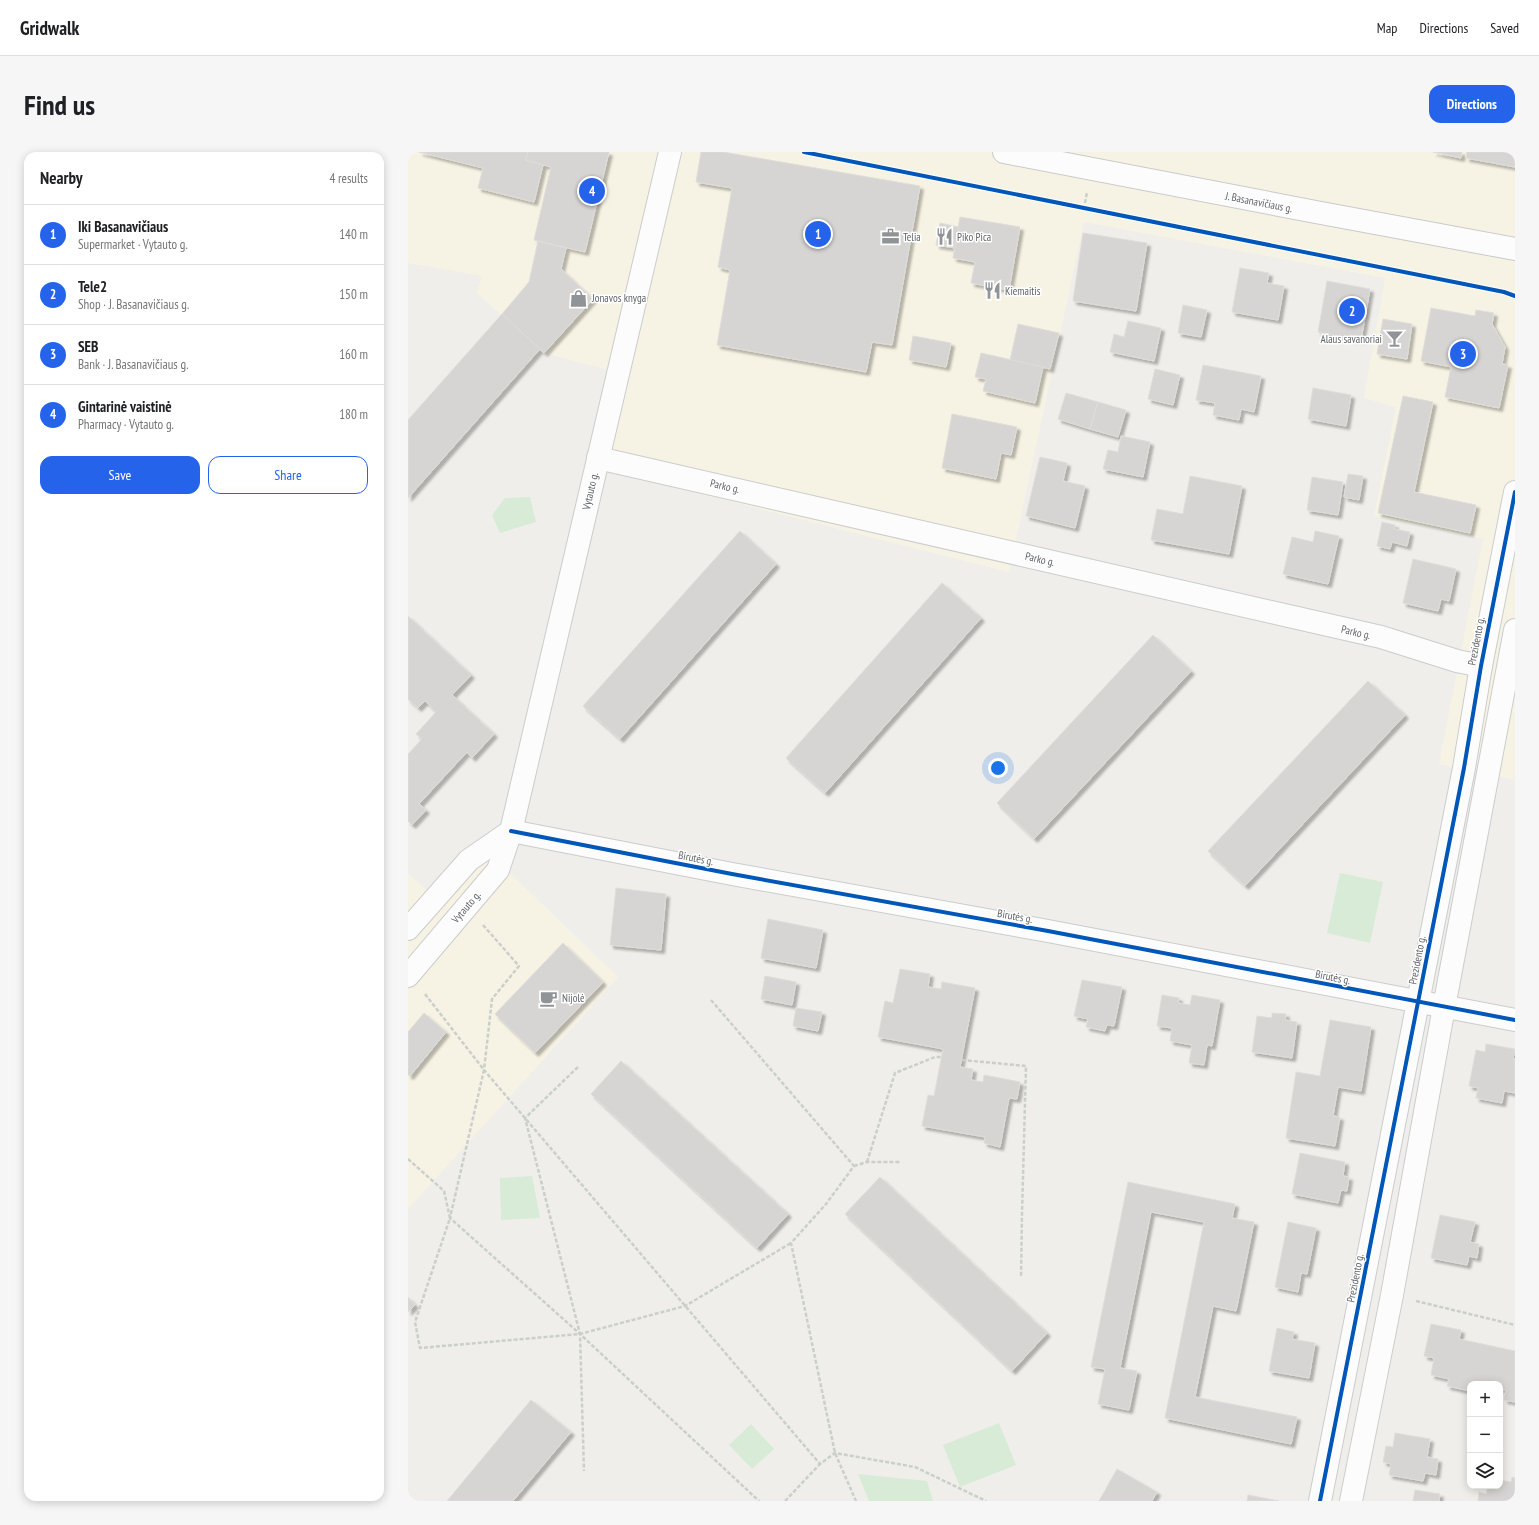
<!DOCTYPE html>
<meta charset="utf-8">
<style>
body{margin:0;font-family:"PT Sans Narrow",sans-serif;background:#f6f6f6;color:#202124}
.controls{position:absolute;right:12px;bottom:12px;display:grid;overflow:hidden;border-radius:8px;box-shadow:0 2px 10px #0003}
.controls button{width:36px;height:36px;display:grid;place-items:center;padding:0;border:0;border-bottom:1px solid #e0e0e0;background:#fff;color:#202124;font:20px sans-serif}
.you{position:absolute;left:590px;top:616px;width:14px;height:14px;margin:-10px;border:3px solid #fff;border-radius:50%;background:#1a73e8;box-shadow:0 0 0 6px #1a73e833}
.badge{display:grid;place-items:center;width:26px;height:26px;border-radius:50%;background:#2563eb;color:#fff;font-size:13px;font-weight:700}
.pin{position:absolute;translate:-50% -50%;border:2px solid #fff;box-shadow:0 1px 4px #0006}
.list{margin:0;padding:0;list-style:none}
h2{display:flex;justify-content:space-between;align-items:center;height:52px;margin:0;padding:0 16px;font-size:17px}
h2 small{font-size:13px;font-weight:400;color:#757577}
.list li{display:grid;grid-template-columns:26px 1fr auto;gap:12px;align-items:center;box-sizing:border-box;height:60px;padding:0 16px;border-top:1px solid #e0e0e0}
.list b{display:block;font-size:15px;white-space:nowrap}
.list p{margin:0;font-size:13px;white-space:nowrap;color:#757577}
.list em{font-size:13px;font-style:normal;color:#757577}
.actions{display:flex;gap:8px;padding:12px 16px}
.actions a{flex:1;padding:9px 0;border:1px solid #2563eb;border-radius:12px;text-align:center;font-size:14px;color:#2563eb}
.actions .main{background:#2563eb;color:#fff}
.icon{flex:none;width:22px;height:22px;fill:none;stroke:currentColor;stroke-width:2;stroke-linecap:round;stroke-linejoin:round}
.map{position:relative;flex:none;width:1107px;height:1349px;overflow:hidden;border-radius:12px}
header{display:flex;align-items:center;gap:24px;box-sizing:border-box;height:56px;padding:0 20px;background:#fff;border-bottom:1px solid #e0e0e0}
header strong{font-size:19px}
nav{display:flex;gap:22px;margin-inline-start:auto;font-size:14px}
.intro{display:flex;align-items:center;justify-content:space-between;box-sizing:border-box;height:96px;padding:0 24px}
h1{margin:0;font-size:28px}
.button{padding:10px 18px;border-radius:12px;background:#2563eb;color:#fff;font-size:14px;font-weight:700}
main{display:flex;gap:24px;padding:0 24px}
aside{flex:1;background:#fff;border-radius:12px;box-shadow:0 2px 10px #0003}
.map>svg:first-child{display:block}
</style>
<header>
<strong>Gridwalk</strong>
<nav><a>Map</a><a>Directions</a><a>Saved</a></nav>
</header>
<div class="intro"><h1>Find us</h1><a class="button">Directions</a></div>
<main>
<aside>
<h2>Nearby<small>4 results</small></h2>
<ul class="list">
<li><span class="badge">1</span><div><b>Iki Basanavičiaus</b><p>Supermarket · Vytauto g.</p></div><em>140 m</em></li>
<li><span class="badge">2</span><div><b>Tele2</b><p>Shop · J. Basanavičiaus g.</p></div><em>150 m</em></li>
<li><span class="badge">3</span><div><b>SEB</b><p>Bank · J. Basanavičiaus g.</p></div><em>160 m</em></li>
<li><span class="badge">4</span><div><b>Gintarinė vaistinė</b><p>Pharmacy · Vytauto g.</p></div><em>180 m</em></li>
</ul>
<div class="actions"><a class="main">Save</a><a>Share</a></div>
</aside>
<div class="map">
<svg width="1107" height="1349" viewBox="0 0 1107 1349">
<defs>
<filter id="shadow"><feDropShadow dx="3.5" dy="3.5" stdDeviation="1" flood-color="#0004"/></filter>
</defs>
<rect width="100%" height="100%" fill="#efeeea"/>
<g fill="#f7f3e4">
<polygon points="0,0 1107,0 1107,628 1031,612 1075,387 966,364 988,255 956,246 977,126 676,70 601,420 182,314 204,219 136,201 69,141 74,124 0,111"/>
<polygon points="82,702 210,825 0,1057 0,722 35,751"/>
</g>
<g fill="#d8ebd6">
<polygon points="122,345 128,370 92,381 84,363 97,346"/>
<polygon points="932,721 975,730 962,791 919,781"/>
<polygon points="124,1024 132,1066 93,1068 92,1026"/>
<polygon points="591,1271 608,1313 552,1335 535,1293"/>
<polygon points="343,1272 366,1297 344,1317 321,1293"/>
<polygon points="450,1322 519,1329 525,1349 461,1349"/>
</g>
<g fill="#d6d5d3" stroke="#deddd9" filter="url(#shadow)">
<polygon points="11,0 120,0 118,8 135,13 126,50 70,36 75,16"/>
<polygon points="120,0 201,0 177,100 126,88 143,15 118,8"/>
<polygon points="293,0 315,0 512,34 484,193 464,190 458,220 309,193 322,118 310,115 324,36 288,30"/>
<polygon points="1025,0 1054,0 1053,6"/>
<polygon points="1059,0 1107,0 1107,15 1058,6"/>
<polygon points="552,65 612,75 601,138 563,131 567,110 545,106"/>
<polygon points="532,71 551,75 547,96 528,93"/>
<polygon points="675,81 739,91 728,159 665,149"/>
<polygon points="130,89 158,96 153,117 185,147 136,201 94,162 121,130"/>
<polygon points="832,116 861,121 859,131 876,134 870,168 824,160"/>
<polygon points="919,129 962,137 953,188 910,180"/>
<polygon points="775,153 799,158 793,185 770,181"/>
<polygon points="1023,156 1067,164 1068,158 1086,161 1084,172 1097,195 1094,212 1100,213 1091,256 1037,245 1043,215 1013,209"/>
<polygon points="94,162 132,197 0,346 0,268"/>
<polygon points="975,167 1004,172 999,207 969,202"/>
<polygon points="720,169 753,176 746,209 702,200 706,182 716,185"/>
<polygon points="610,172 651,181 642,217 602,208"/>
<polygon points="505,184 543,191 538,215 501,208"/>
<polygon points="573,201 635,215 627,251 575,239 578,227 567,225"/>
<polygon points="795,213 853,224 846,260 833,257 831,268 805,263 807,251 788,248"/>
<polygon points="747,217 772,223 765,253 740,247"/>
<polygon points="905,236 943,243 938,274 900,267"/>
<polygon points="658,241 690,250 682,277 650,267"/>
<polygon points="995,244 1025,250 1006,340 1068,353 1062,381 970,361"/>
<polygon points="690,250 718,258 710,285 682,277"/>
<polygon points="544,262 609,275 603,303 593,301 588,327 534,316"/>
<polygon points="713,284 742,290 735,325 695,317 700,298 710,300"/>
<polygon points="632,305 659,311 655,329 677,334 667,376 618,364"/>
<polygon points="940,322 955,324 951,348 936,345"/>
<polygon points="782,324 834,334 821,402 743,388 749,357 775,362"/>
<polygon points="904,325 935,330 930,363 899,358"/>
<polygon points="974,370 987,373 986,377 1002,380 999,394 984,390 982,397 969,394"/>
<polygon points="332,379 368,412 212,587 175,554"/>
<polygon points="907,379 931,384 920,432 875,422 884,385 905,390"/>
<polygon points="1005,407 1048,417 1041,449 1033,447 1030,459 995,451"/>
<polygon points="534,431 573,466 417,641 378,606"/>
<polygon points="0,464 63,523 44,543 86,582 64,606 59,600 11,652 18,658 4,673 0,669 0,602 14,587 8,582 28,560 17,549 10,556 0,547"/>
<polygon points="745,483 783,519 626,687 589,651"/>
<polygon points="960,529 997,563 837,734 800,699"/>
<polygon points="208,736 258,742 253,798 202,793"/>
<polygon points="360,767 415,778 408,816 353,806"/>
<polygon points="155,791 195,830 127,901 87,862"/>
<polygon points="492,817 522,822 520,835 533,837 534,830 567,836 552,915 565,917 563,928 575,930 576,923 612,930 609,947 601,946 592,995 576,991 577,985 514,974 520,943 526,944 535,897 470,885 477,849 485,851"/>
<polygon points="357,824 388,830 384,853 353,847"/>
<polygon points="674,828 714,835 706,874 699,873 697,879 678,875 680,867 666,864"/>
<polygon points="754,843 771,846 770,851 782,853 784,843 812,848 804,894 799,893 796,913 781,911 784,893 762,889 764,876 749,874"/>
<polygon points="388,856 414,860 410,879 385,874"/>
<polygon points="16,861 38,880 2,924 0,923 0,880"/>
<polygon points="864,861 878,862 877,868 889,870 884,906 844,900 849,864 864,866"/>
<polygon points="922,868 963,875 953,939 930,935 925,964 932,965 927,994 878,986 888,920 912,924"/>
<polygon points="1078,892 1107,897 1105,907 1107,907 1107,941 1096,939 1094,951 1068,946 1070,936 1061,934 1068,898 1077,900"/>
<polygon points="213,909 380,1062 349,1096 183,942"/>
<polygon points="892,1001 937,1010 935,1024 941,1025 939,1039 933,1038 930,1051 884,1042"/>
<polygon points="472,1025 639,1181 604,1219 437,1062"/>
<polygon points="720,1030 827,1052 824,1066 846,1070 828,1159 805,1154 787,1245 889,1265 883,1292 757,1266 796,1070 743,1060 712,1216 729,1219 721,1258 690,1252 697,1217 683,1215"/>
<polygon points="1032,1063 1067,1070 1062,1090 1071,1092 1069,1106 1061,1104 1059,1113 1023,1106"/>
<polygon points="880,1070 908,1076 899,1122 893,1121 890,1140 867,1135"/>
<polygon points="0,1145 7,1153 0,1160"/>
<polygon points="1023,1172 1053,1178 1051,1187 1107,1199 1107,1250 1096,1248 1098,1238 1092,1237 1092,1232 1062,1232 1062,1239 1039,1234 1041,1227 1023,1223 1026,1206 1016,1204"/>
<polygon points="869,1176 886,1180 884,1187 907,1191 901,1226 861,1219"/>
<polygon points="123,1248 163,1280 105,1349 39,1349"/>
<polygon points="987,1281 1022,1287 1019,1305 1030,1307 1028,1323 1017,1321 1015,1329 981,1323 983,1312 975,1310 978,1294 985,1295"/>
<polygon points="709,1317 749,1340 744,1349 691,1349"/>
<polygon points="1104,1325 1107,1326 1107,1349 1070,1349 1071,1340 1078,1342 1080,1334 1092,1334 1092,1328 1103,1330"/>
<polygon points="1007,1338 1032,1342 1031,1349 1005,1349"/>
<polygon points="840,1343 871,1349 839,1349"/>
</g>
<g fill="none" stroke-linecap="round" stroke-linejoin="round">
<defs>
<g id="minor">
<polyline points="190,306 885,465 973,485 1049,509 1073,514"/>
<polyline points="103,679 324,722 640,779 1107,868"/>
<polyline points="0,777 61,708 103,679"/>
<polyline points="0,824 90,718 103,679 262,0"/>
<polyline points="912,1349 1056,616 1073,514 1107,340"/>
<polyline points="943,1349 984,1143 1036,855 1107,478"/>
</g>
<polyline id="secondary" points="596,0 913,61 1107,97"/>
</defs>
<use href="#minor" stroke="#cbcccc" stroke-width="24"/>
<use href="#secondary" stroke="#cacacb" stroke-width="24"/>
<g stroke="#cacfcc" stroke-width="2.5" stroke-dasharray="4 2" stroke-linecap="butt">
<polyline points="676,57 679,40"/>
<polyline points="75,773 111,814 84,847 76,918 412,1312 427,1301 507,1315 578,1349"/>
<polyline points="17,842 76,918 42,1066 172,1182 351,1349"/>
<polyline points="303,848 446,1014 418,1052 383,1091 427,1301 448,1349"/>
<polyline points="554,908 618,914 614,1062 613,1125"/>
<polyline points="170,915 117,966 172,1182 176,1319"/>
<polyline points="0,1007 36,1039 42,1066 7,1170 12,1196 172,1182 277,1154 383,1091"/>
<polyline points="459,1010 487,921 527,905 533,905"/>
<polyline points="446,1014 459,1010 493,1010"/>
<polyline points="1008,1149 1107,1173"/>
<polyline points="377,1349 412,1312"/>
</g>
<use href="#minor" stroke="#fdfcfc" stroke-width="22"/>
<use href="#secondary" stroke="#fdfcfc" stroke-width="22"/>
<defs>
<g id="cycleway">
<polyline points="396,0 1096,140 1107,144"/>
<polyline points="103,679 324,722 640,779 1107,868"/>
<polyline points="912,1349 1056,616 1073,514 1107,340"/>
</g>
</defs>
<use href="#cycleway" stroke="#fff" stroke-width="6"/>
<use href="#cycleway" stroke="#0057b8" stroke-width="4"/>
</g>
<defs>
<symbol id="office-bare" viewBox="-9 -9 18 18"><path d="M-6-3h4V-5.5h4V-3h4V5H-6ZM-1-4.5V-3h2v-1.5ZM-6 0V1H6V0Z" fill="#919496" stroke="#fff" stroke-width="2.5" paint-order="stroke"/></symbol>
<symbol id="restaurant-bare" viewBox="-9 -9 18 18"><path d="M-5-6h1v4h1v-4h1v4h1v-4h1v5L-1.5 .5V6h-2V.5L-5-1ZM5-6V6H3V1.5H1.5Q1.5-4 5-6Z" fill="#919496" stroke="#fff" stroke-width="2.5" paint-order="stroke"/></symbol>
<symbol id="shop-bare" viewBox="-9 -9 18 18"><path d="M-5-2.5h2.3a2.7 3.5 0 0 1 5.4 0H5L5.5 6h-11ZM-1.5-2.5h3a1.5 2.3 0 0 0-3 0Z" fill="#919496" stroke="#fff" stroke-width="2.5" paint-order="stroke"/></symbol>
<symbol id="bar-bare" viewBox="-9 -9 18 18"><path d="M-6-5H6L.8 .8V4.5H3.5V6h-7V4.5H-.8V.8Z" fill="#919496" stroke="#fff" stroke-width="2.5" paint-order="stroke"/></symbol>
<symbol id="cafe-bare" viewBox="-9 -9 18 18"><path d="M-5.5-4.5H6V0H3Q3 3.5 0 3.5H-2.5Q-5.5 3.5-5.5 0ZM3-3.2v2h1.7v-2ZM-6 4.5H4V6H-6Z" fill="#919496" stroke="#fff" stroke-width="2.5" paint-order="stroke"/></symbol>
</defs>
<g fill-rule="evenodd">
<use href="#office-bare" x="470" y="72" width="25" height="25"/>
<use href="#restaurant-bare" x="524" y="72" width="25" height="25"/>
<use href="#restaurant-bare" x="572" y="126" width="25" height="25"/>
<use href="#shop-bare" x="158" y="134" width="25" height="25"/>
<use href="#bar-bare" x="974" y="174" width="25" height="25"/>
<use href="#cafe-bare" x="128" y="834" width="25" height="25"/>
</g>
<g text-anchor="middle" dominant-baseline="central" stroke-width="3" stroke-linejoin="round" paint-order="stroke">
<g font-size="11" fill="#5f6368" stroke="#fff">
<text transform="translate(851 50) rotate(11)">J. Basanavičiaus g.</text>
<text transform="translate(317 334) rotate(13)">Parko g.</text>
<text transform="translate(182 339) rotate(-77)">Vytauto g.</text>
<text transform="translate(632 407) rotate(13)">Parko g.</text>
<text transform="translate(948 480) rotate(13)">Parko g.</text>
<text transform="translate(1068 489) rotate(-79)">Prezidento g.</text>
<text transform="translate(288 706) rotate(11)">Birutės g.</text>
<text transform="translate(58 755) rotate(-50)">Vytauto g.</text>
<text transform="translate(607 764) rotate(10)">Birutės g.</text>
<text transform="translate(1009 808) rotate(-79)">Prezidento g.</text>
<text transform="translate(925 825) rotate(11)">Birutės g.</text>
<text transform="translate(947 1126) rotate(-79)">Prezidento g.</text>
</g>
<g font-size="11" fill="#5f6368" stroke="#fff" text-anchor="start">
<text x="495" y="85">Telia</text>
<text x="549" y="85">Piko Pica</text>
<text x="597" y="139">Kiemaitis</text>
<text x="184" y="146">Jonavos knyga</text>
<text x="974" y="187" text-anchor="end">Alaus savanoriai</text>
<text x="154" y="846">Nijolė</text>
</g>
</g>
</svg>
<div class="controls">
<button>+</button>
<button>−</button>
<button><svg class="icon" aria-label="layers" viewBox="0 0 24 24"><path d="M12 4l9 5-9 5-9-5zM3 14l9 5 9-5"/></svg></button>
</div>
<div class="you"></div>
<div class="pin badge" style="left:410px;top:82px">1</div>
<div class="pin badge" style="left:944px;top:159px">2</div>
<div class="pin badge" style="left:1055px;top:202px">3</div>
<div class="pin badge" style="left:184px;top:39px">4</div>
</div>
</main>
